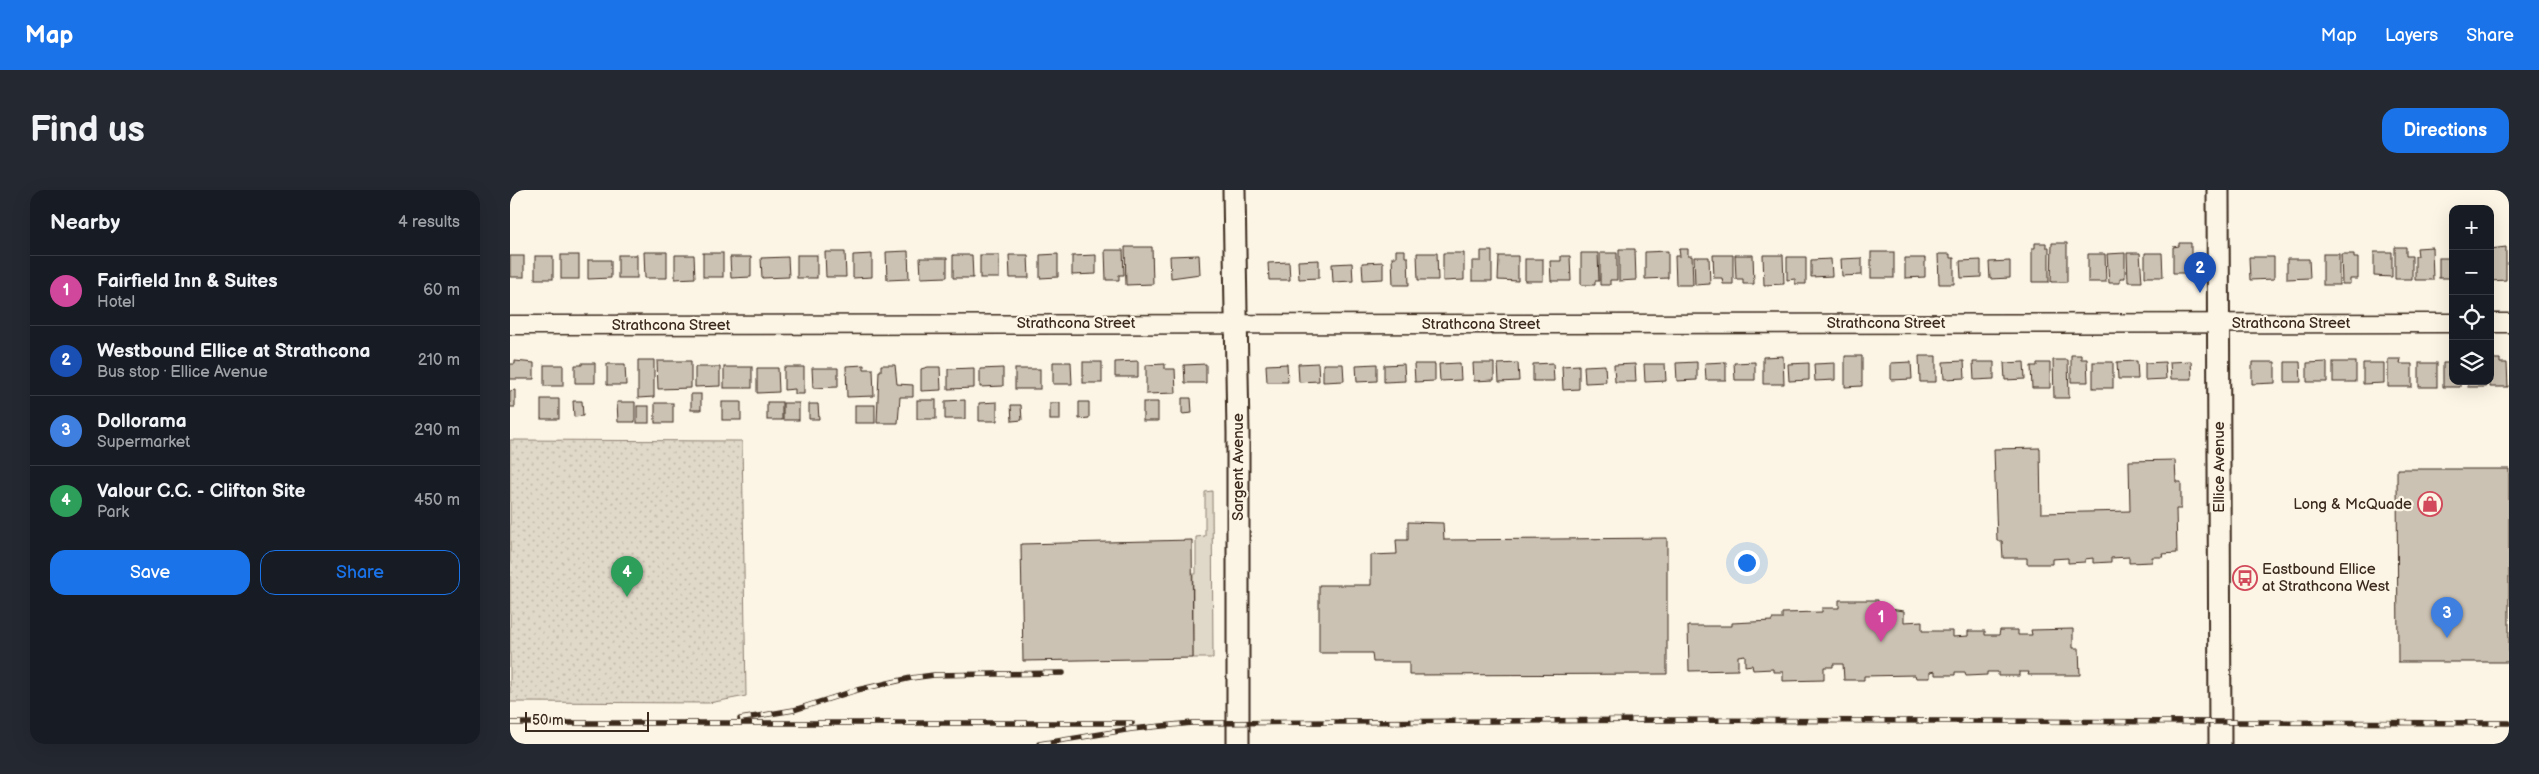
<!DOCTYPE html>
<meta charset="utf-8">
<style>
body{margin:0;font-family:"Balsamiq Sans",sans-serif;background:#242831;color:#f1f3f6}
.controls{position:absolute;right:15px;top:15px;display:grid;overflow:hidden;border-radius:10px;box-shadow:0 5px 20px #0002}
.controls button{width:45px;height:45px;display:grid;place-items:center;padding:0;border:0;border-bottom:1px solid #363941;background:#171b24;color:#f1f3f6;font:25px sans-serif}
.scale{position:absolute;left:15px;bottom:12px;width:124px;box-sizing:border-box;padding-left:5px;border:2px solid #3b2a1e;border-top:0;font-size:14px;line-height:18px;white-space:nowrap;color:#3b2a1e;-webkit-text-stroke:4px #fcf5e5;paint-order:stroke}
.you{position:absolute;left:1236px;top:372px;width:18px;height:18px;margin:-12px;border:4px solid #fff;border-radius:50%;background:#1a73e8;box-shadow:0 0 0 8px #1a73e833}
.badge{display:grid;place-items:center;width:32px;height:32px;border-radius:50%;background:#1a73e8;color:#fff;font-size:16px;font-weight:700}
.pin{position:absolute;translate:-50% -41px;filter:drop-shadow(0 1px 2px #0008)}
.pin::after{content:'';position:absolute;top:26px;width:18px;height:15px;background:inherit;clip-path:polygon(0 0,100% 0,50% 100%)}
.list{margin:0;padding:0;list-style:none}
h2{display:flex;justify-content:space-between;align-items:center;height:65px;margin:0;padding:0 20px;font-size:21px}
h2 small{font-size:16px;font-weight:400;color:#9ea1a6}
.list li{display:grid;grid-template-columns:32px 1fr auto;gap:15px;align-items:center;box-sizing:border-box;height:70px;padding:0 20px;border-top:1px solid #363941}
.list b{display:block;font-size:19px;white-space:nowrap}
.list p{margin:0;font-size:16px;white-space:nowrap;color:#9ea1a6}
.list em{font-size:16px;font-style:normal;color:#9ea1a6}
.actions{display:flex;gap:10px;padding:15px 20px}
.actions a{flex:1;padding:11px 0;border:1px solid #1a73e8;border-radius:15px;text-align:center;font-size:18px;color:#1a73e8}
.actions .main{background:#1a73e8;color:#fff}
.icon{flex:none;width:28px;height:28px;fill:none;stroke:currentColor;stroke-width:2;stroke-linecap:round;stroke-linejoin:round}
.map{position:relative;flex:none;width:1999px;height:554px;overflow:hidden;border-radius:15px}
header{display:flex;align-items:center;gap:30px;box-sizing:border-box;height:70px;padding:0 25px;background:#1a73e8;color:#fff}
header strong{font-size:24px}
nav{display:flex;gap:28px;margin-inline-start:auto;font-size:18px}
.intro{display:flex;align-items:center;justify-content:space-between;box-sizing:border-box;height:120px;padding:0 30px}
h1{margin:0;font-size:35px}
.button{padding:12px 22px;border-radius:15px;background:#1a73e8;color:#fff;font-size:18px;font-weight:700}
main{display:flex;gap:30px;padding:0 30px}
aside{flex:1;background:#171b24;border-radius:15px;box-shadow:0 5px 20px #0002}
.map>svg:first-child{display:block}
</style>
<header>
<strong>Map</strong>
<nav><a>Map</a><a>Layers</a><a>Share</a></nav>
</header>
<div class="intro"><h1>Find us</h1><a class="button">Directions</a></div>
<main>
<aside>
<h2>Nearby<small>4 results</small></h2>
<ul class="list">
<li><span class="badge" style="background:#d1479c">1</span><div><b>Fairfield Inn &amp; Suites</b><p>Hotel</p></div><em>60 m</em></li>
<li><span class="badge" style="background:#1a4fb4">2</span><div><b>Westbound Ellice at Strathcona</b><p>Bus stop · Ellice Avenue</p></div><em>210 m</em></li>
<li><span class="badge" style="background:#3f7fe0">3</span><div><b>Dollorama</b><p>Supermarket</p></div><em>290 m</em></li>
<li><span class="badge" style="background:#2e9e5b">4</span><div><b>Valour C.C. - Clifton Site</b><p>Park</p></div><em>450 m</em></li>
</ul>
<div class="actions"><a class="main">Save</a><a>Share</a></div>
</aside>
<div class="map">
<svg width="1999" height="554" viewBox="0 0 1999 554">
<defs>
<pattern id="park-dots" width="8" height="8" patternUnits="userSpaceOnUse" patternTransform="scale(1.25)"><rect width="8" height="8" fill="#e0d8c8"/><path d="M2 2h.1M6 6h.1" fill="none" stroke="#c1baab" stroke-width="1.8" stroke-linecap="round"/></pattern>
</defs>
<rect width="100%" height="100%" fill="#fcf5e5"/>
<filter id="ink" filterUnits="userSpaceOnUse"><feTurbulence type="fractalNoise" baseFrequency=".02" numOctaves="2"/><feDisplacementMap in="SourceGraphic" scale="10" xChannelSelector="R" yChannelSelector="G"/><feConvolveMatrix kernelMatrix="1 2 1 2 8 2 1 2 1" color-interpolation-filters="sRGB"/></filter>
<g filter="url(#ink)">
<polygon fill="#e0d8c8" stroke="#8e8173" points="702,301 703,468 683,468 683,384 686,384 686,347 695,346 695,302"/>
<polygon fill="url(#park-dots)" stroke="#8e8173" points="0,250 232,251 236,506 199,513 0,512"/>
<g fill="#ccc2b3" stroke="#3b2a1e">
<polygon points="1525,53 1536,53 1536,57 1539,57 1539,92 1522,92 1522,58 1525,58"/>
<polygon points="1542,53 1557,53 1557,92 1541,92"/>
<polygon points="1669,53 1681,53 1681,83 1663,83 1663,57 1669,56"/>
<polygon points="615,57 642,57 643,94 616,95"/>
<polygon points="1885,57 1896,57 1896,66 1902,66 1902,89 1885,89"/>
<polygon points="1922,57 1923,90 1905,90 1905,66 1908,66 1907,58"/>
<polygon points="1996,57 1996,90 1980,91 1980,59"/>
<polygon points="1109,59 1125,59 1126,90 1109,91"/>
<polygon points="1169,59 1178,59 1178,66 1182,66 1183,95 1166,95 1165,66 1170,66"/>
<polygon points="595,60 613,60 614,85 609,85 609,90 596,90"/>
<polygon points="886,60 895,60 895,67 898,67 899,95 883,95 882,67 886,67"/>
<polygon points="398,61 399,89 377,90 376,62"/>
<polygon points="971,61 982,61 982,91 962,91 962,71 971,71"/>
<polygon points="1158,61 1158,88 1135,89 1135,62"/>
<polygon points="134,62 157,62 157,88 135,88"/>
<polygon points="315,62 335,62 336,87 316,87"/>
<rect x="1361" y="62" width="23" height="26"/>
<polygon points="1864,62 1882,62 1882,87 1864,86"/>
<rect x="193" y="63" width="20" height="24"/>
<polygon points="907,63 927,63 928,90 908,90"/>
<polygon points="933,63 954,63 954,90 933,91"/>
<polygon points="1071,63 1088,63 1089,91 1085,91 1085,95 1071,95"/>
<polygon points="1090,63 1107,63 1107,90 1100,90 1100,95 1090,95"/>
<polygon points="1615,63 1615,88 1610,88 1610,93 1599,93 1597,64"/>
<polygon points="1617,63 1630,63 1632,92 1618,92"/>
<polygon points="1635,63 1652,63 1653,87 1635,87"/>
<polygon points="362,64 362,87 343,88 343,65"/>
<polygon points="548,64 548,87 530,88 530,65"/>
<polygon points="1428,64 1440,64 1440,68 1444,68 1444,94 1429,94"/>
<polygon points="1578,64 1595,64 1596,92 1578,92"/>
<rect x="1813" y="64" width="16" height="31"/>
<polygon points="1831,64 1844,64 1844,68 1848,68 1848,89 1840,89 1840,94 1832,94"/>
<rect x="51" y="65" width="18" height="24"/>
<rect x="108" y="65" width="19" height="23"/>
<polygon points="165,65 184,65 185,88 165,89"/>
<rect x="287" y="65" width="20" height="23"/>
<polygon points="443,65 462,65 463,88 443,88"/>
<rect x="470" y="65" width="19" height="23"/>
<polygon points="499,65 518,65 519,88 500,88"/>
<polygon points="586,65 586,84 562,85 562,66"/>
<polygon points="689,65 690,84 661,88 660,66"/>
<polygon points="1203,65 1223,65 1223,94 1213,94 1212,88 1204,88"/>
<polygon points="1225,65 1243,65 1244,94 1233,94 1233,89 1226,89"/>
<polygon points="1253,65 1273,65 1274,94 1254,95"/>
<rect x="0" y="66" width="14" height="21"/>
<rect x="25" y="66" width="18" height="23"/>
<polygon points="989,66 1008,66 1008,91 988,90"/>
<polygon points="1051,66 1060,66 1061,91 1041,91 1040,71 1051,71"/>
<polygon points="220,67 241,67 241,87 221,88"/>
<polygon points="278,67 279,87 252,88 251,68"/>
<polygon points="1184,67 1199,67 1200,94 1185,95"/>
<polygon points="1277,67 1296,67 1296,94 1285,94 1285,89 1277,90"/>
<polygon points="1739,67 1764,67 1764,89 1740,90"/>
<polygon points="410,68 437,68 437,87 411,88"/>
<polygon points="1352,68 1352,85 1332,86 1331,69"/>
<polygon points="1395,68 1415,68 1415,87 1395,88"/>
<rect x="1929" y="68" width="14" height="20"/>
<rect x="1015" y="69" width="18" height="22"/>
<polygon points="1321,69 1322,86 1301,87 1301,70"/>
<polygon points="1777,69 1799,69 1800,88 1777,89"/>
<polygon points="78,70 101,70 101,88 78,89"/>
<polygon points="809,70 809,88 789,89 788,71"/>
<polygon points="1471,70 1471,87 1451,88 1450,71"/>
<polygon points="1500,71 1500,88 1480,89 1479,72"/>
<polygon points="779,72 780,90 759,90 758,73"/>
<polygon points="873,72 873,89 853,90 852,73"/>
<polygon points="842,73 843,91 823,92 822,74"/>
<polygon points="1561,165 1571,165 1571,169 1577,169 1578,192 1561,192"/>
<polygon points="1273,166 1274,194 1253,194 1253,167"/>
<polygon points="1335,166 1352,166 1352,196 1335,197"/>
<polygon points="1409,166 1426,166 1426,192 1410,192"/>
<polygon points="1878,169 1891,169 1890,174 1902,174 1902,197 1878,197"/>
<polygon points="1980,169 1990,169 1990,173 1997,173 1998,197 1980,197"/>
<polygon points="128,170 144,170 144,207 128,208"/>
<polygon points="1543,170 1558,170 1559,208 1544,208"/>
<polygon points="5,171 24,173 24,189 0,189 0,174 5,174"/>
<polygon points="147,171 181,171 181,198 148,199"/>
<polygon points="628,171 628,187 605,187 605,172"/>
<polygon points="1454,171 1455,188 1434,189 1433,172"/>
<polygon points="1627,171 1628,189 1608,189 1607,172"/>
<polygon points="1681,171 1682,189 1661,189 1660,172"/>
<polygon points="543,172 561,172 562,194 543,194"/>
<rect x="573" y="172" width="19" height="21"/>
<polygon points="1187,172 1187,190 1167,191 1166,173"/>
<polygon points="1216,172 1216,190 1196,190 1195,173"/>
<polygon points="1245,172 1245,190 1225,190 1224,173"/>
<polygon points="1401,172 1402,189 1381,190 1381,173"/>
<polygon points="1463,172 1484,172 1484,189 1464,190"/>
<polygon points="1514,172 1515,189 1495,190 1494,173"/>
<rect x="1583" y="172" width="20" height="26"/>
<polygon points="1655,172 1656,189 1635,190 1635,173"/>
<polygon points="1742,172 1765,172 1765,193 1742,194"/>
<polygon points="1775,172 1790,172 1791,192 1775,192"/>
<polygon points="1817,172 1817,192 1797,192 1797,173"/>
<rect x="1823" y="172" width="23" height="20"/>
<polygon points="72,173 85,173 85,193 65,193 65,175 72,175"/>
<polygon points="808,173 809,191 789,192 788,174"/>
<polygon points="950,173 951,190 930,191 929,174"/>
<polygon points="963,173 984,173 984,190 964,191"/>
<polygon points="1008,173 1009,191 989,192 988,174"/>
<polygon points="1043,173 1044,191 1023,191 1023,174"/>
<polygon points="1299,173 1299,190 1279,191 1278,174"/>
<polygon points="1325,173 1325,190 1305,191 1304,174"/>
<polygon points="1527,173 1540,173 1540,198 1522,198 1521,176 1527,176"/>
<polygon points="1853,173 1874,173 1874,193 1853,194"/>
<rect x="1909" y="173" width="18" height="24"/>
<polygon points="1933,173 1943,173 1943,191 1950,191 1950,197 1933,197"/>
<polygon points="97,174 115,174 116,195 97,195"/>
<polygon points="655,174 655,179 665,179 666,203 636,204 636,175"/>
<polygon points="696,174 696,193 675,193 674,175"/>
<polygon points="777,174 778,192 757,192 756,175"/>
<polygon points="813,174 833,174 834,191 813,192"/>
<polygon points="867,174 867,191 847,192 846,175"/>
<polygon points="894,174 895,191 874,192 874,175"/>
<polygon points="904,174 925,174 925,191 905,192"/>
<polygon points="1125,174 1126,192 1105,192 1104,175"/>
<polygon points="1134,174 1155,174 1156,191 1135,192"/>
<rect x="34" y="175" width="19" height="21"/>
<polygon points="354,175 354,179 363,179 364,206 337,207 336,176"/>
<polygon points="371,175 385,175 387,194 403,195 403,207 390,207 388,233 367,233 369,181 371,181"/>
<polygon points="1069,175 1069,199 1053,200 1052,176"/>
<polygon points="1095,175 1096,192 1075,193 1074,176"/>
<polygon points="185,177 210,177 210,196 185,197"/>
<rect x="214" y="177" width="28" height="21"/>
<polygon points="274,177 294,177 294,204 285,204 285,199 274,200"/>
<polygon points="418,177 430,177 431,200 411,201 411,179"/>
<polygon points="247,178 268,178 269,202 247,203"/>
<polygon points="302,178 328,178 328,197 303,198"/>
<polygon points="464,178 464,198 438,199 438,179"/>
<polygon points="493,178 493,196 470,197 470,179"/>
<rect x="505" y="179" width="25" height="20"/>
<rect x="1958" y="191" width="18" height="6"/>
<polygon points="5,200 5,217 0,217 0,201"/>
<rect x="181" y="204" width="10" height="16"/>
<polygon points="672,208 681,208 682,223 672,224"/>
<rect x="31" y="209" width="18" height="20"/>
<rect x="407" y="210" width="19" height="19"/>
<polygon points="455,210 455,229 435,229 435,211"/>
<polygon points="63,211 72,211 73,226 64,227"/>
<polygon points="107,212 125,212 125,232 108,232"/>
<rect x="212" y="212" width="19" height="18"/>
<rect x="257" y="212" width="15" height="18"/>
<polygon points="487,212 487,231 469,231 469,213"/>
<polygon points="569,212 579,212 579,228 569,229"/>
<rect x="633" y="212" width="15" height="19"/>
<rect x="145" y="213" width="18" height="20"/>
<rect x="273" y="213" width="16" height="17"/>
<rect x="540" y="213" width="10" height="17"/>
<polygon points="299,214 308,214 309,229 299,229"/>
<rect x="345" y="215" width="20" height="18"/>
<polygon points="501,215 511,215 512,230 502,231"/>
<rect x="127" y="216" width="12" height="17"/>
<polygon points="1530,258 1531,323 1620,321 1619,271 1665,270 1666,292 1671,292 1671,319 1666,319 1667,363 1652,364 1653,367 1642,367 1642,372 1619,373 1619,367 1601,368 1601,372 1583,373 1583,368 1575,369 1575,372 1558,373 1558,368 1542,369 1542,374 1517,374 1517,368 1493,368 1492,351 1487,351 1484,259"/>
<polygon points="1887,279 1999,279 1999,472 1888,472"/>
<polygon points="898,332 933,333 934,350 1157,348 1157,484 899,485 899,472 863,472 862,463 809,463 809,395 861,395 861,365 887,364 886,350 898,350"/>
<polygon points="682,350 683,468 513,471 511,354"/>
<polygon points="1329,410 1368,410 1368,415 1372,415 1372,418 1394,421 1394,432 1412,431 1412,441 1443,441 1443,447 1458,446 1458,441 1475,441 1475,445 1489,445 1490,440 1508,440 1508,445 1522,445 1521,440 1563,439 1563,458 1569,458 1570,485 1518,485 1519,482 1509,482 1509,486 1488,486 1488,482 1477,482 1477,485 1456,486 1455,482 1445,482 1445,485 1425,485 1425,481 1420,482 1420,488 1406,488 1405,485 1354,486 1354,490 1334,490 1333,474 1323,474 1323,477 1314,477 1314,490 1273,491 1273,482 1263,482 1263,479 1243,480 1242,475 1235,476 1235,465 1228,466 1228,480 1179,481 1178,436 1222,436 1222,433 1262,431 1262,429 1272,429 1272,423 1312,422 1312,418 1329,418"/>
</g>
<g fill="none" stroke-linecap="round" stroke-linejoin="round">
<defs>
<g id="minor">
<polyline points="1980,133 1999,133"/>
<polyline points="0,135 1943,133"/>
</g>
<g id="major">
<polyline points="724,0 728,243 728,554"/>
<polyline points="1708,0 1710,554"/>
</g>
</defs>
<use href="#minor" stroke="#3b2a1e" stroke-width="21"/>
<use href="#major" stroke="#3b2a1e" stroke-width="25"/>
<use href="#minor" stroke="#fcf5e5" stroke-width="18"/>
<use href="#major" stroke="#fcf5e5" stroke-width="21"/>
<defs>
<g id="rail">
<polyline points="230,529 284,520 347,500 401,488 424,485 553,483"/>
<polyline points="0,533 622,533"/>
<polyline points="529,554 622,539 682,533 1150,530 1999,533"/>
</g>
</defs>
<use href="#rail" stroke="#3b2a1e" stroke-width="5.5"/>
<use href="#rail" stroke="#fcf5e5" stroke-width="4" stroke-dasharray="11" stroke-linecap="butt"/>
</g>
</g>
<defs>
<symbol id="shop-ring" viewBox="-11 -11 22 22"><circle r="9.5" fill="#fcf5e5" stroke="#d1495b" stroke-width="1.5"/><path d="M-5-2.5h2.3a2.7 3.5 0 0 1 5.4 0H5L5.5 6h-11ZM-1.5-2.5h3a1.5 2.3 0 0 0-3 0Z" fill="#d1495b"/></symbol>
<symbol id="bus-ring" viewBox="-11 -11 22 22"><circle r="9.5" fill="#fcf5e5" stroke="#d1495b" stroke-width="1.5"/><path d="M-5-6H5V4H4V6H2V4H-2V6H-4V4H-5ZM-3.5-4V0h7V-4ZM-3.5 1.2v1.5H-2V1.2ZM2 1.2v1.5H3.5V1.2Z" fill="#d1495b"/></symbol>
</defs>
<g fill-rule="evenodd">
<use href="#shop-ring" x="1906" y="300" width="28" height="28"/>
<use href="#bus-ring" x="1721" y="374" width="28" height="28"/>
</g>
<g text-anchor="middle" dominant-baseline="central" stroke-width="4.5" stroke-linejoin="round" paint-order="stroke">
<g font-size="15" fill="#3b2a1e" stroke="#fcf5e5">
<text x="566" y="133">Strathcona Street</text>
<text x="1376" y="133">Strathcona Street</text>
<text x="1781" y="133">Strathcona Street</text>
<text x="971" y="134">Strathcona Street</text>
<text x="161" y="135">Strathcona Street</text>
<text transform="translate(728 277) rotate(-90)">Sargent Avenue</text>
<text transform="translate(1709 277) rotate(-90)">Ellice Avenue</text>
</g>
<g font-size="15" fill="#3b2a1e" stroke="#fcf5e5" text-anchor="end">
<text x="1902" y="314">Long &amp; McQuade</text>
<text x="1752" y="379" text-anchor="start">Eastbound Ellice<tspan x="1752" dy="17">at Strathcona West</tspan></text>
</g>
</g>
</svg>
<div class="controls">
<button>+</button>
<button>−</button>
<button><svg class="icon" aria-label="locate" viewBox="0 0 24 24"><circle cx="12" cy="12" r="6"/><path d="M12 2v4M12 18v4M2 12h4M18 12h4"/></svg></button>
<button><svg class="icon" aria-label="layers" viewBox="0 0 24 24"><path d="M12 4l9 5-9 5-9-5zM3 14l9 5 9-5"/></svg></button>
</div>
<div class="scale">50 m</div>
<div class="you"></div>
<div class="pin badge" style="left:1371px;top:452px;background:#d1479c">1</div>
<div class="pin badge" style="left:1690px;top:103px;background:#1a4fb4">2</div>
<div class="pin badge" style="left:1937px;top:448px;background:#3f7fe0">3</div>
<div class="pin badge" style="left:117px;top:407px;background:#2e9e5b">4</div>
</div>
</main>
